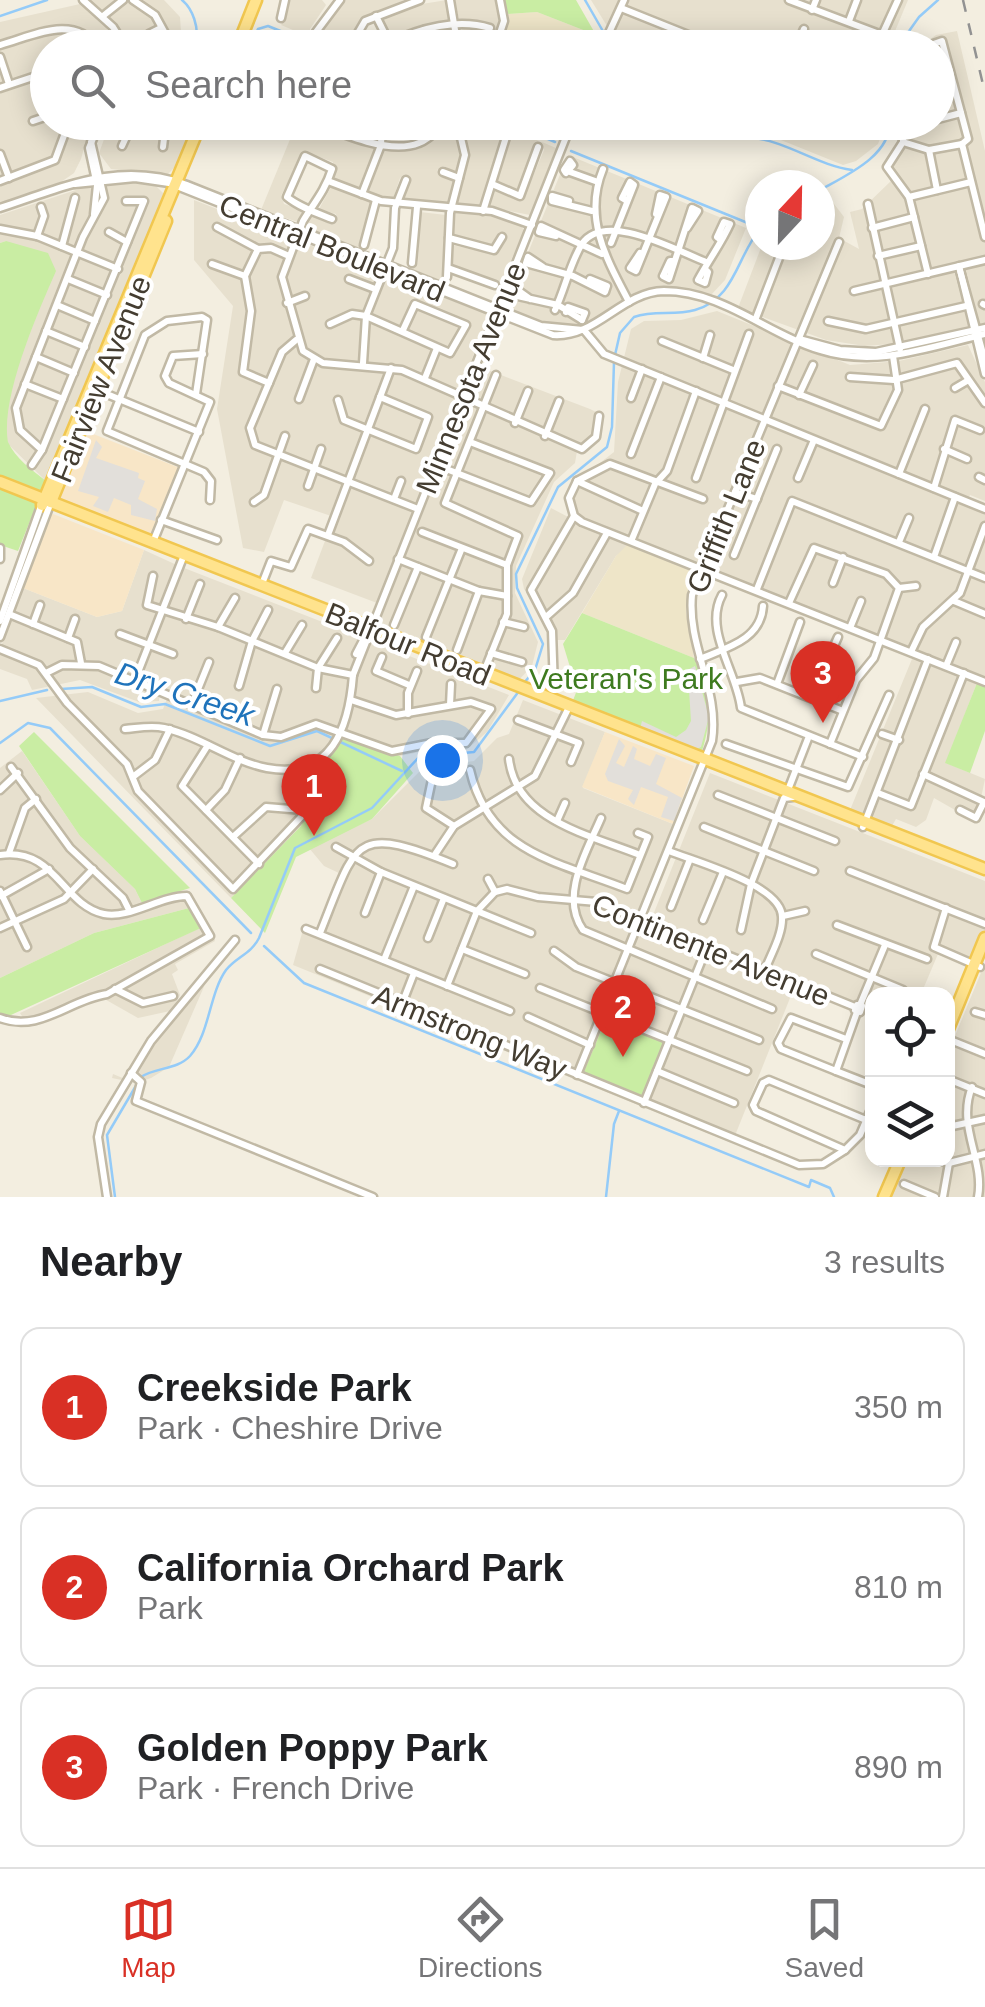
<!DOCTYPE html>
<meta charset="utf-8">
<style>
body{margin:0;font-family:Arial,sans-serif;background:#f6f6f6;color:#202124}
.controls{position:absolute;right:30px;bottom:30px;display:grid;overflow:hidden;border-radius:20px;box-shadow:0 5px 25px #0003}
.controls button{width:90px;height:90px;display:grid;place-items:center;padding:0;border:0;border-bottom:2px solid #e0e0e0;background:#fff;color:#202124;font:50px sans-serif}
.compass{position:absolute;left:745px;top:170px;width:90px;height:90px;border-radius:50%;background:#fff;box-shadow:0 5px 25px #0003;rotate:22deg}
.you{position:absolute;left:442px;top:760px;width:35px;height:35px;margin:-25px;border:8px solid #fff;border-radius:50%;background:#1a73e8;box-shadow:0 0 0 15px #1a73e833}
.badge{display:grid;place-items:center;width:65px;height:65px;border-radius:50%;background:#d93025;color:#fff;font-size:32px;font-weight:700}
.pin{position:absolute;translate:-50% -82px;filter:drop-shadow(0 2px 5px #0008)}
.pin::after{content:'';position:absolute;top:52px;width:35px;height:30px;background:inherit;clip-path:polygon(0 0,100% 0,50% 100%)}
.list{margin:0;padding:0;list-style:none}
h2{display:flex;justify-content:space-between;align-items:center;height:130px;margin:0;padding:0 40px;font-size:42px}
h2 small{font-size:32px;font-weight:400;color:#757577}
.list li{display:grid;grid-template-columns:65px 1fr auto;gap:30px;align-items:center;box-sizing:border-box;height:160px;margin:0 20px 20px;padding:0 20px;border:2px solid #e0e0e0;border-radius:20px}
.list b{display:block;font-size:38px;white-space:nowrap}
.list p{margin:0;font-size:32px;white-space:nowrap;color:#757577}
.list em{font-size:32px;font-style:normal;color:#757577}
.icon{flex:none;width:55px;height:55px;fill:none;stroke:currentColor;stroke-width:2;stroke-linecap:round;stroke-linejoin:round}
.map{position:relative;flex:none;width:985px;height:1197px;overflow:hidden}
.search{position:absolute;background:#fff;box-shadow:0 5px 25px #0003;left:30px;right:30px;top:30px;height:110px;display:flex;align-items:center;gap:25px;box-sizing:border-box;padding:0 35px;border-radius:55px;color:#757577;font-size:38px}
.sheet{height:670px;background:#fff}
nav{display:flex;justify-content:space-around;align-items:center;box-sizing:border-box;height:140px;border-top:2px solid #e0e0e0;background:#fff;font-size:28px;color:#757577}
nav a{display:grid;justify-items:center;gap:5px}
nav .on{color:#d93025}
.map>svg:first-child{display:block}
</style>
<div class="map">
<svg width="985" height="1197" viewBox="0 0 985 1197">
<rect width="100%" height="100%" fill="#f3eee0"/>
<g fill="#e7e0ce">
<polygon points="87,0 164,0 180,17 181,32 195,47 130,47 121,30"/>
<polygon points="288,0 322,0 326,5 310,29 312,38 281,25 286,19"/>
<polygon points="345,0 404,0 360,22 345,47 315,39"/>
<polygon points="447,0 449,22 392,37 381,18 403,7"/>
<polygon points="454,0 497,0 500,24 491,47 461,47 462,26 489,34 496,28 492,23 459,19"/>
<polygon points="591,0 908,0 888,48 620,47"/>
<polygon points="80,4 98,17 121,47 48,48 48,122 91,123 81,159 74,173 61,182 0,203 0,22"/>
<polygon points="957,31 985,151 985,324 904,343 865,346 826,340 738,308 762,245 820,245 820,196 825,192 844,217 839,238 859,249 850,212 862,209 892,180 885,167 901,143 903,123 938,122 938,48 919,47 936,35"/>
<polygon points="110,123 198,123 184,158 167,175 111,169 99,153"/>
<polygon points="270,123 305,123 376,145 360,189 335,180 333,162 303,151 281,196 284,204 303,210 298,222 261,210 293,132"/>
<polygon points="453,123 496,123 508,128 501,131 494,172 478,207 455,204 468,159 465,138 472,129"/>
<polygon points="682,123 881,123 881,136 878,144 856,161 843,165 766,134 705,137"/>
<polygon points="446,127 459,141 462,156 456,173 444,166 437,170 440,177 454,180 447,205 401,200 404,187 411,181 406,175 400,178 393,199 368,193 384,148 416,147"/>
<polygon points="510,129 539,141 533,145 534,154 518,190 497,181 512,135"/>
<polygon points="542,142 556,148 530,215 488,207 494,189 523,200 544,150"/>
<polygon points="568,155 746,228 725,280 711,295 678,288 652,290 588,323 571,327 543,324 505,309"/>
<polygon points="127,181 154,184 169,199 146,239 46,481 9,445 3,429 6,241 0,243 0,215 85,187"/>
<polygon points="331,187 372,203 359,248 307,228 310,215 330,224 337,222 336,214 319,209"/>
<polygon points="194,200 489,315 377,603 311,578 334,517 284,500 264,552 243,548 217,409 233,306 194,260"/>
<polygon points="420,212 446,215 442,281 412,269 418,263"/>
<polygon points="455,213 492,215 521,225 524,231 500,285 452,265 452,245 494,254 507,234 499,232 493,246 454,235"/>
<polygon points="717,311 850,365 899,361 968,345 985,382 985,501 970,495 966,504 985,511 985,679 980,677 977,683 946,763 985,779 976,822 934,798 926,820 916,827 896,819 889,831 848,815 914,654 639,539 616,556 565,640 556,640 552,621 524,589 522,579 551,508 572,519 569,498 583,476 614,452 618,382 631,329 644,321 681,320"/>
<polygon points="480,367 590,409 602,415 603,422 598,436 577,451 575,463 554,482 516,566 515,593 538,642 532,666 515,684 377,629"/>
<polygon points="144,550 179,566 509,695 487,732 466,750 434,749 400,756 375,748 337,748 308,791 301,826 231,898 36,698 88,692 138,713 163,709 169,694 160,691 159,701 139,702 80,680 32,690 27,679 0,669 0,649 23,588 97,617 122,611"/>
<polygon points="523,700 605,732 583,788 673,824 639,914 644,918 651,920 710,773 985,881 985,934 973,968 938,954 921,994 872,994 872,1012 772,973 794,988 732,1143 293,965 304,926 319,929 341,874 324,866 309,848 372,819 423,768 474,761 497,738 509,734"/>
<polygon points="22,751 80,836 135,889 142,903 180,893 189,908 94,933 0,978 0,768"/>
<polygon points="208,924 215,941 175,964 178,970 172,974 180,995 175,1005 210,966 206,982 169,1067 151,1078 136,1083 112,1078 113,1074 125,1079 170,1011 138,1018 101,997 29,1027 20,1013"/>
<polygon points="985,963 985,1197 889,1197 904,1160 948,1160 948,1053"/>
</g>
<g fill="#f8e6c7">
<polygon points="83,430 180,468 150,538 57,499"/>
<polygon points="53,514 144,550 122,611 97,617 23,588 48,515"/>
<polygon points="605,732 694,766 673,824 582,787"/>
</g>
<g fill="#eee5c8">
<polygon points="537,12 596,35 600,41 596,47 499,48 507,14"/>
<polygon points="630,542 696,570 686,611 694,658 582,613 616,556"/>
</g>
<g fill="#c9eda3">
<polygon points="504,0 576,0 596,35 537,12 507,14"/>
<path d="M6,241L48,253L56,271C38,312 0,398 8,442C15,458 32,470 46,481L18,551L0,545V243Z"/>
<path d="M582,613L694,658C711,691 713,720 701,754L572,703L577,690L563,644Z"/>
<polygon points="977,683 985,686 985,731 970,773 945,763"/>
<polygon points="34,732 190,888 142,903 135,889 80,836 19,746"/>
<polygon points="342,734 400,756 413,773 372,819 296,857 265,933 231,898 301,826 309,800 305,767 326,759"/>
<polygon points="189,908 203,927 0,1020 0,978 94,933"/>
<polygon points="606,1019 664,1043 642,1098 583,1074"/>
</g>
<g fill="#e2dfda">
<polygon points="96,440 102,447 96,458 139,473 138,478 145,481 138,499 157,509 155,521 131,515 131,505 114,498 108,512 93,506 99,497 78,491"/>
<polygon points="695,666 709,717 701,747 695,750 640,729 642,721 676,737 686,730 691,721 689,690 680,674"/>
<polygon points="619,739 625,746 616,763 624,767 633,746 637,749 634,759 650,766 656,754 666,758 656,784 682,798 674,821 661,817 668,797 641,787 634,805 628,799 633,790 608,781 605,774"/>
</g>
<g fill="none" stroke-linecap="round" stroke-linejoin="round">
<g stroke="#94cbf8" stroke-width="2.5">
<path d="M182,0C193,9 199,28 196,41L202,48"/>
<polyline points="585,0 604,33"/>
<polyline points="0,16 47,0"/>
<polyline points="609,40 614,48"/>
<polyline points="249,48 258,29 268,26 323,48"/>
<polyline points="897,48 919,17 938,0"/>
<polyline points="508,122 555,142"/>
<path d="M673,122C701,149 722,133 754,138C788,142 817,165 852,170"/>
<polyline points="571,151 760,228"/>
<path d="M820,190C845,176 892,155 889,122"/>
<path d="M615,355L620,333L634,317C655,310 674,316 695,310C735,299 737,256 760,229"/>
<polyline points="523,684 535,670 543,644 517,588 516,574 558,487 607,447 612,427 614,362"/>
<polyline points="61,689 92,687 141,707 165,704 270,746 317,731 402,771"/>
<polyline points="0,701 47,690"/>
<polyline points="0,743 28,723 50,728 251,933"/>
<polyline points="264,946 304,983 809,1187 811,1180 830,1188 834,1197"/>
<path d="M141,1077C156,1067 177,1070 190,1056C210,1033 209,994 226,970C236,957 251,954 259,938L295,848L372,808L419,757L474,752L519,691"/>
<polyline points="115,1197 107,1135 137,1084"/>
<polyline points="606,1197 614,1124 619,1111"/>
</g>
<defs>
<g id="minor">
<polyline points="83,0 113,27 126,48"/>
<polyline points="133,0 155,15 173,48"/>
<polyline points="450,0 458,48"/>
<polyline points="789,0 882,35 898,0"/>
<polyline points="621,8 721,48"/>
<polyline points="812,10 816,0"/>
<polyline points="103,16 123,0"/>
<polyline points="376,16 392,48"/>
<polyline points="281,18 285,0"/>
<polyline points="849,21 857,0"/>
<polyline points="424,30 426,42"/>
<polyline points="316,32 340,0"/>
<polyline points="149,34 159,29"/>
<path d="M389,43C420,28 458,18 490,28"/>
<path d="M0,45C33,36 74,13 98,48"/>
<polyline points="351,45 365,21 420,0"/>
<polyline points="271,48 277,40"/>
<polyline points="495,48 504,21 500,0"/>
<polyline points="602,48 624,0"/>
<polyline points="693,48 697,38"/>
<polyline points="796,48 804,29"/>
<polyline points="922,48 942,41 968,139 962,144"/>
<polyline points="0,57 9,84"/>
<polyline points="0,88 48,72"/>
<polyline points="938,119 961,113"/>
<polyline points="33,121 48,116"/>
<path d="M314,122C342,134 390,155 419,143C430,139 437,130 446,122"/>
<polyline points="903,142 903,122"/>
<polyline points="122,146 133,122"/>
<polyline points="163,147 166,122"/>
<polyline points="929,150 937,190"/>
<polyline points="0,154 9,178"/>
<polygon points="570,161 573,165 566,173 564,170"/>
<path d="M603,169C583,218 606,258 629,302"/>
<polyline points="443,172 459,178"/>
<polyline points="570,172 598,182"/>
<polyline points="0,181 55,160 69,122"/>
<polyline points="328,181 381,201 492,211 532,225"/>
<path d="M75,184L135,178L169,183L553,335C597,338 621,292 664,291C723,291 767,334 820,350C876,368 930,347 985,334"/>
<polyline points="492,184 520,196 538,147"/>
<polyline points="362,194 381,145 382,122"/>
<polyline points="909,197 971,182"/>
<polyline points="868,204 900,349"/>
<polyline points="568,205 569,201 552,196 552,201 592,211"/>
<path d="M0,208C64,187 120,160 187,185L541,326L583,330"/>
<polyline points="483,211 507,134"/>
<polyline points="94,214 97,185 89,148 100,122"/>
<path d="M332,219C317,213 299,207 287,197L305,156L332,169C325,191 314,203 303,221L282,277L303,351L323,363L402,370L582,449L596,437L599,416"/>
<polyline points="217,227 258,249"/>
<polyline points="872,228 914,217"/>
<polyline points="0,229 37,236 118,269"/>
<polyline points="109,232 127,242"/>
<polyline points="37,236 44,216 41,207"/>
<polyline points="556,236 539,232 541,226 602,254"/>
<polyline points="449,238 494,250 502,237"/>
<polyline points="611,243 634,185 630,182 622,198 627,201"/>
<polyline points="364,245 376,200"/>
<polyline points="62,246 75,198"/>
<polyline points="640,253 630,268 636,271 666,197 660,195 656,214"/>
<polyline points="878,256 921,246"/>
<polyline points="674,261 670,261 663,276 669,279 692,208 698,211 687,228"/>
<polyline points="412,263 417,207"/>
<polyline points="212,264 245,276"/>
<polyline points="959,266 985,374"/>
<polyline points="543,267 528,257 526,263 573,276 605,292 607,286 590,279 589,283"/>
<polyline points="959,267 985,361"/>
<polyline points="448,268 495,285"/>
<path d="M705,269L708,272L705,283L698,280C708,261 721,244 730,224L724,222L717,237L721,240"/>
<polyline points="928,274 909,197 887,167 903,142 929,150 962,144 985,237"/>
<polyline points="447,277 450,213 465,155 461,138 447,122"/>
<polyline points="68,279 107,295"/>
<polyline points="349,279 375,289"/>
<polyline points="854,291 985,260"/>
<polyline points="530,299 516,289 513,295 558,305 582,320"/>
<polyline points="287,303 305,296"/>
<polyline points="983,304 985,305"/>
<polyline points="57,305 95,321"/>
<path d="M555,310C565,289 570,263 582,244C605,210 677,251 706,262"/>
<polyline points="566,312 568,307 585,313 582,320"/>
<polyline points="756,318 784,245"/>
<polyline points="828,321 866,329 966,306"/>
<polyline points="330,324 352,314 366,316 450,353 466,325 415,304 403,330"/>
<polyline points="584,330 604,354 985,509"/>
<polyline points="46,331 85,347"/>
<polyline points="799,339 840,350 876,352 985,328"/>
<polyline points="296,340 282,352 250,428 255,445 418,509"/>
<polyline points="662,341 733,370"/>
<polyline points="36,357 74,373"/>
<polyline points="703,358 710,335"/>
<polyline points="363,363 366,316 393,248 395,208 406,180"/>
<polyline points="850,377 894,380 957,363 985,403"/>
<polyline points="425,378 437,348"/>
<polyline points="269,383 243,372 251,311 245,276 258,249 271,248 289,256"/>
<polyline points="25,384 63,399"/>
<polyline points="778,386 881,426 898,390 893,356"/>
<polyline points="955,388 967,381"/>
<polyline points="97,390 199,432"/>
<polyline points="196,394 207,320 202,317 167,321 145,335 107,431 204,472 211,481 210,500"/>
<polyline points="799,395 813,365"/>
<polyline points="631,398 642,369"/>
<polyline points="299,399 314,359"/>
<polyline points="338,400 344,420 416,449 428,417 380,397"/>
<polyline points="515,423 528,391"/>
<polyline points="545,436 559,401"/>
<polyline points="944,449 967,459"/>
<polyline points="42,450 20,430 16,408 83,237 104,198 91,142"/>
<polyline points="631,454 661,377"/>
<polyline points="32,465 42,450 144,201 126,201"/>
<polyline points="436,465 531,502 550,473 470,442"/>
<polyline points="899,474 925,409"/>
<polyline points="979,477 985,480"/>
<polyline points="696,478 749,334"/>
<polyline points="798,478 814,440"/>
<polyline points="577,481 643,511"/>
<polyline points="308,486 321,449"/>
<polyline points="934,488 955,420 980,430"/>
<polyline points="735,492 757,499"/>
<polyline points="394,499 401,481"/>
<polyline points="703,499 610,464 577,481 569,498 574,516 582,522 985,682"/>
<polyline points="254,502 264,495 285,436"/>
<polyline points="161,520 217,540"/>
<polyline points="422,532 507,565"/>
<polyline points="328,535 391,368"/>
<polyline points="632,539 655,484 667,471 696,391"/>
<polyline points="153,542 210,402 169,383 165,376 173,356 203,354"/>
<polyline points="899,542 909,518"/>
<polyline points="734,555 777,449"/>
<polyline points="934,557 955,497"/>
<polyline points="0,559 0,548"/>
<polyline points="398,559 479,591 507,596"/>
<polyline points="153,576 147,605 218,627 318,668 353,675"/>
<polyline points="833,583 843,557"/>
<polyline points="262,584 271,561 291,567 308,529 344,542 369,561"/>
<polyline points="899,588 916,586"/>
<polyline points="757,589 792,501 985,578"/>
<path d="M722,595C703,630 737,672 741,708L863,757"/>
<polyline points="954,601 985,614"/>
<polyline points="789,603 814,548 886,574 899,588 874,658 856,680 830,744"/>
<polyline points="9,614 77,642 81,663"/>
<polyline points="546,617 573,593 607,533"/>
<polyline points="186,619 200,584"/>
<polyline points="0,621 41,506"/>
<polyline points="503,622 524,627"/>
<polyline points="33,624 40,605"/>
<polyline points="394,625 418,567"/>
<polyline points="218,627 235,598"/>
<polyline points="850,628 861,601"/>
<polyline points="120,634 173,654"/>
<polyline points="0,637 51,502"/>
<polyline points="426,637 462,548"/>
<polyline points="68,638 75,619"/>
<polyline points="0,649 39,665 67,703 127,764 138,791 233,889 302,816 306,797 301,766"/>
<polyline points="457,650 479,591"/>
<polyline points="911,652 923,627 960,593 985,526"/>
<polyline points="285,653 302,625"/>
<polyline points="491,653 522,662"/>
<polyline points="356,654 367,633"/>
<polyline points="382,657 376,671 409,685"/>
<path d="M700,659C726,648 761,640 763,606"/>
<polyline points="946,666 956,642"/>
<polyline points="46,673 62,665 99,666 263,735 281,737 316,724 392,751 432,743 466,743 491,709 471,702 396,715 351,700"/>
<polyline points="353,675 572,122"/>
<polyline points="481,679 507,614 507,565 518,536 445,503 496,375"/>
<polyline points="135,680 184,555"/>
<polyline points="737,682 760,678 843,711"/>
<polyline points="777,684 800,622"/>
<polyline points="239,686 252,641 268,610"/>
<polyline points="316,688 318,668 337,638"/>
<polyline points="554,688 552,631 531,590 574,516"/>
<polyline points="811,697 838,637"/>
<polyline points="192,704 209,662"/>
<polyline points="450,705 451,684"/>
<polyline points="408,714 408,693 417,671"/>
<polyline points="518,720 579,743 571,762"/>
<path d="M125,729C138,728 151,725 164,728C200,736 231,761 267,768C332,780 349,727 353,675"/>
<polyline points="882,734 899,740"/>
<polyline points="263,735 277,689"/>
<polyline points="726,744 848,787 889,695"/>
<polyline points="208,745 182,786 259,864"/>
<path d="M509,759C516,821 591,835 640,855"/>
<polyline points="11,767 70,848 123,898 129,910"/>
<polyline points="434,770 426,808 454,826"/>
<path d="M470,770C489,853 556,861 627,889L648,837L638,833"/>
<polyline points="923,774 984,802 976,818 960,810"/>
<polyline points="134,776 155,760 170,729"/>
<polyline points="0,790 18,773"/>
<polyline points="788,790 809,736"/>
<polyline points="878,793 911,806 964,673"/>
<polyline points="718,795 835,841"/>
<polyline points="206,810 225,790 240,758"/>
<path d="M601,818C587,851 559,896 583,930L772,1009"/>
<polyline points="557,821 565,803"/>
<polyline points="704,827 814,871"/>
<polyline points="863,827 928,659"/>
<polyline points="233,837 266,807 303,810"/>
<polyline points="336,847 381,872 531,933"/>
<path d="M669,851C696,862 782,885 782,917C783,934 771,954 765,970"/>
<polyline points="9,853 25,808 36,799"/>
<path d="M0,855C56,847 62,905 104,914C130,919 160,896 187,896L210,936L107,994C68,1000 40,1033 0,1018"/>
<polyline points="434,856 454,826 535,776 569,707"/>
<polyline points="850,871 985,924"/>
<polyline points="488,879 495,892"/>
<polyline points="0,891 27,947"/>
<polyline points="1,896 49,869"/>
<polyline points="671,907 690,859"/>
<polyline points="946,908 934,947 980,967"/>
<polyline points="365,913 381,872"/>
<polyline points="783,916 805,911"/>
<polyline points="703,920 723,872"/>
<polyline points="837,925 927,959"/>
<polyline points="0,928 64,899 93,869"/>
<polyline points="306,929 510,1011"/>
<polyline points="741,930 751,884 784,798 793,797"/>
<path d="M320,933C357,841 352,823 453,864"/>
<polyline points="428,938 444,898"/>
<polyline points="462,949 525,974"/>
<polyline points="554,951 576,967 759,1040"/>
<polyline points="816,954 903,990"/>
<polyline points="384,960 414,886"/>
<polyline points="320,969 799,1165 823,1164 845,1150"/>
<polyline points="447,986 477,911 495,892 507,889 538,897 597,902 855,1007"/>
<polyline points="540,988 747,1071"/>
<polyline points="115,989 143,1003 173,996"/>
<polyline points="402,1004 414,973"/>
<polygon points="857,1005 862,1006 860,1012 855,1010"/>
<polyline points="860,1005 885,945"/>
<polyline points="975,1012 985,1015"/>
<polyline points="528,1017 590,1045"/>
<polyline points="846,1039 791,1018 778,1043 781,1049 836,1071 857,1012"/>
<polyline points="948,1039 985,1054"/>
<polyline points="657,1071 734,1103"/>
<polyline points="836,1071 872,1085"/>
<polyline points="131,1073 141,1082 136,1101 373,1197"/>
<path d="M577,1075L712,741C720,689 687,647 692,595L839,242"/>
<polyline points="948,1079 985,1094"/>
<path d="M972,1087C956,1126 985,1160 978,1197"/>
<polyline points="644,1103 707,947"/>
<polyline points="866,1120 769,1080 763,1083 753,1105 756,1111 845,1150 860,1135 872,1107"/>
<polyline points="948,1127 985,1119"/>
<polyline points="939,1160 949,1163 985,1154"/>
<polyline points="904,1184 935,1197"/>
<polyline points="107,1197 98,1137 101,1124 151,1041 235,940"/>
<polyline points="943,1197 949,1163"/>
</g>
<g id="major">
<polyline points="237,48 256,0"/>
<polyline points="0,482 985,869"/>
<polyline points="51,502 166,221"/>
<polyline points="42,505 201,122"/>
<polyline points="948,1029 985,938"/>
<polyline points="884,1197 900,1160"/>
</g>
</defs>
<use href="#minor" stroke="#c1b9a5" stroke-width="11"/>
<use href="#major" stroke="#f1c750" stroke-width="15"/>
<use href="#minor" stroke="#fff" stroke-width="6"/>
<use href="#major" stroke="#ffe38d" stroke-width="10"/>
<polyline stroke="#929292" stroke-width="2.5" stroke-dasharray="12 12" stroke-linecap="butt" points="963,0 985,93"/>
</g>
<g text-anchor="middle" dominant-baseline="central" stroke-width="8" stroke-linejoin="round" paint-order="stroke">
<g font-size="30" fill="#443d31" stroke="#fff">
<text transform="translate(332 248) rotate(22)">Central Boulevard</text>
<text transform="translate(471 378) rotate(-68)">Minnesota Avenue</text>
<text transform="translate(101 379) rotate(-68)">Fairview Avenue</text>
<text transform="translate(726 516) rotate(-68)">Griffith Lane</text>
<text transform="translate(408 644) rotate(22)">Balfour Road</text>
<text transform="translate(711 950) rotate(22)">Continente Avenue</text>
<text transform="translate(470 1032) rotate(22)">Armstrong Way</text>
</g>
<g font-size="30" fill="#3e7b1f" stroke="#fff">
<text x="626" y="678">Veteran's Park</text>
</g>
<g font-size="32" font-style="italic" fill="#1f73bb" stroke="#fff">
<text transform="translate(185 694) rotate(18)">Dry Creek</text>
</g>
</g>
</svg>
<div class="controls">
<button><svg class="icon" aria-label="locate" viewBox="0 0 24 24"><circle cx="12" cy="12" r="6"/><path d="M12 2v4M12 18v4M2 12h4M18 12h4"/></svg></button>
<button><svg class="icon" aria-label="layers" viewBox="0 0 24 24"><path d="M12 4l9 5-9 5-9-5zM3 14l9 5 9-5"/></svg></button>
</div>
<svg class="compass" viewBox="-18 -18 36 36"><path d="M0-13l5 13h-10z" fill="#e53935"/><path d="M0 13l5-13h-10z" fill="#757577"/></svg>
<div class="you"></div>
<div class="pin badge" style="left:314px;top:836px">1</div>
<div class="pin badge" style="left:623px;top:1057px">2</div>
<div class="pin badge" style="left:823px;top:723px">3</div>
<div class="search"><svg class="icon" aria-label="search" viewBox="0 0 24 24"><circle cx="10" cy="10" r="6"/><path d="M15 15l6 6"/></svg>Search here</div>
</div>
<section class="sheet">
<h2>Nearby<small>3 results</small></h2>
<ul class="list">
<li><span class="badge">1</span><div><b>Creekside Park</b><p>Park · Cheshire Drive</p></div><em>350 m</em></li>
<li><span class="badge">2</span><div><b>California Orchard Park</b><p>Park</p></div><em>810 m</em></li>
<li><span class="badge">3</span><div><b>Golden Poppy Park</b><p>Park · French Drive</p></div><em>890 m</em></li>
</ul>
</section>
<nav>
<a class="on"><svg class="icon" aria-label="map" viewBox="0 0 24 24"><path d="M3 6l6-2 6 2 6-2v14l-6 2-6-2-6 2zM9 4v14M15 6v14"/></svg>Map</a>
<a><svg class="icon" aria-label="directions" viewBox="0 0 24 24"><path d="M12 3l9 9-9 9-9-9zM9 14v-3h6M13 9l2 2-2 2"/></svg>Directions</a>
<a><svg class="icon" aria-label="saved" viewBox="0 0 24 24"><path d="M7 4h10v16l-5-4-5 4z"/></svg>Saved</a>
</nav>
